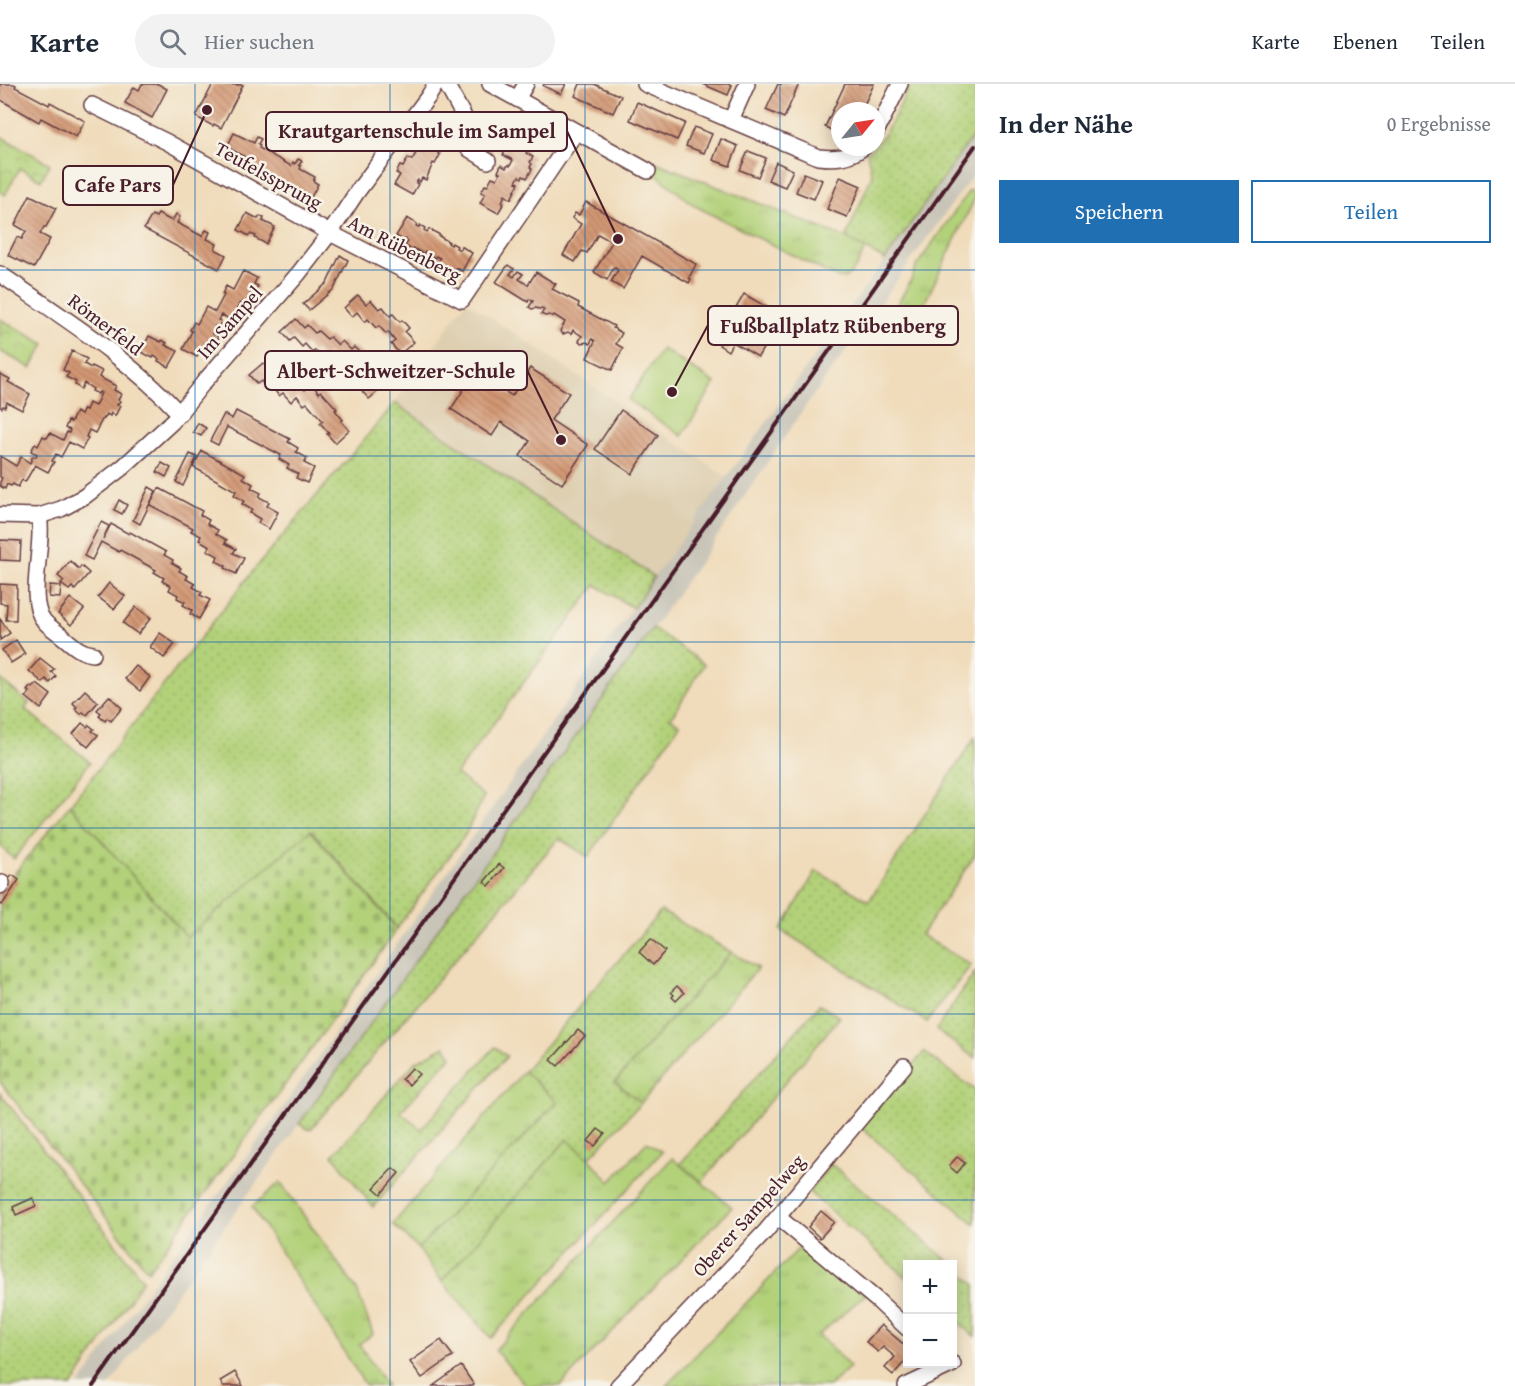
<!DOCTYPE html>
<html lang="de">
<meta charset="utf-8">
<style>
body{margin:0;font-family:"Gentium Book Plus",serif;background:#f2f2f3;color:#1f2937}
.controls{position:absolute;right:18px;bottom:18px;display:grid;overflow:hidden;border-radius:0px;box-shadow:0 3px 15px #0003}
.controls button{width:54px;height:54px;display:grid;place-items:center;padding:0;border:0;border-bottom:2px solid #e0e1e3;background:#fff;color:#1f2937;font:30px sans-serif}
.compass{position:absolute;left:831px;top:18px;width:54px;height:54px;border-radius:50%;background:#fff;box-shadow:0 3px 15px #0003;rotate:60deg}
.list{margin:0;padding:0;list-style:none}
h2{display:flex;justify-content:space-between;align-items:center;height:78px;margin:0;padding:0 24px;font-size:26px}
h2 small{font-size:20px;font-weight:400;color:#747a83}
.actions{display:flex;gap:12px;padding:18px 24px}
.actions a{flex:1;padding:14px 0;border:2px solid #1f6fb2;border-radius:0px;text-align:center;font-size:21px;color:#1f6fb2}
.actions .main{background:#1f6fb2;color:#fff}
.icon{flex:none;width:33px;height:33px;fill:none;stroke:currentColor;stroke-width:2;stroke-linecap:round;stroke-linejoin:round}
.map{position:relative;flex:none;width:975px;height:1302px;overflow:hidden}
header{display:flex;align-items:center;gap:36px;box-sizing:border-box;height:84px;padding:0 30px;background:#fff;border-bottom:2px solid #e0e1e3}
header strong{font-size:28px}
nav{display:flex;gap:33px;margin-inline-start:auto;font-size:21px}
.search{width:420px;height:54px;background:#f2f2f3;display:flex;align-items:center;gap:15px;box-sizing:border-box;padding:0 21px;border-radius:33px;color:#747a83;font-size:22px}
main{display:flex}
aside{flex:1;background:#fff}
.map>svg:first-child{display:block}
</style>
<header>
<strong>Karte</strong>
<div class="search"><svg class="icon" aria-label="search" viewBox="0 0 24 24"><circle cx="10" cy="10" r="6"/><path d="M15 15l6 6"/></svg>Hier suchen</div>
<nav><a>Karte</a><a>Ebenen</a><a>Teilen</a></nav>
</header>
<main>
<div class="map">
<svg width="975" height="1302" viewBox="0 0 975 1302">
<defs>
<pattern id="grass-tufts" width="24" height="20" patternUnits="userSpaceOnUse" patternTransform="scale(1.5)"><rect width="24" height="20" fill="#b2d179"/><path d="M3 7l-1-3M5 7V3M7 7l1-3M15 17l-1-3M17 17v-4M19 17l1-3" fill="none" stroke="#9bb369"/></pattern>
<pattern id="cemetery-stones" width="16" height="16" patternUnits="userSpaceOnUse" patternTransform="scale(1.5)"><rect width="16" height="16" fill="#b2d179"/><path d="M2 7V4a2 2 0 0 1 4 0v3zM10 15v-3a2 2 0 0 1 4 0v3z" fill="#9bb369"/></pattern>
<pattern id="park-crowns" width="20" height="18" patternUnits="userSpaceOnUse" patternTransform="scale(1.5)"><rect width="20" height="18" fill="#b2d179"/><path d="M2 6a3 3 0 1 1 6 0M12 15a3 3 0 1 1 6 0" fill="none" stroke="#9bb369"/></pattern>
<pattern id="garden-dots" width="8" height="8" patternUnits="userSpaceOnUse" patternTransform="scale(1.5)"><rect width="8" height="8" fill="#b2d179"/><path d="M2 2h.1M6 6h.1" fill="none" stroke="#9bb369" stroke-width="1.8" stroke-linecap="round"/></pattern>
<pattern id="building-back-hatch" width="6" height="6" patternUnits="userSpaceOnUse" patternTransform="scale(1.5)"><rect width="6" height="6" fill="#d39874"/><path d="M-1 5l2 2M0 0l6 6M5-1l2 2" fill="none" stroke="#ad7b5f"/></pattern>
</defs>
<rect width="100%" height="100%" fill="#f7f3e8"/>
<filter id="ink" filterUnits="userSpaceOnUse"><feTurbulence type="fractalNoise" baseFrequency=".0167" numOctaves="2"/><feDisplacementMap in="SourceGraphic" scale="12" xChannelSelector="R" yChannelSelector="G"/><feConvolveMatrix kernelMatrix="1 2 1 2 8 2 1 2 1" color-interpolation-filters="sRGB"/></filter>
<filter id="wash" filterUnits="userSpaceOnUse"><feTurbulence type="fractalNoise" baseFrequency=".008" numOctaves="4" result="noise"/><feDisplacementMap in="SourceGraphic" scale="24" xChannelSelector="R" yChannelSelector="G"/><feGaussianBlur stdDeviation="1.35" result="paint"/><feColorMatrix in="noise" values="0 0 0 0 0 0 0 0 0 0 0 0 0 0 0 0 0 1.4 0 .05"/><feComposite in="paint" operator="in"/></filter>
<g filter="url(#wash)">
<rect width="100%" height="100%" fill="#f0dbba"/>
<polygon fill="#decfb1" points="466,217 727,393 654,493 395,319"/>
<polygon fill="#c8c4b8" points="975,49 975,88 805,323 704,472 653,544 299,1040 109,1302 79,1302 151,1201 279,1029 654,493 885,176"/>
<g fill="url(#grass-tufts)" stroke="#7e7852" stroke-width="1.5">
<path d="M658,79L846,154L865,165C859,177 854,196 838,194L699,124L687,116L655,89V85Z"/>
<polygon points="969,107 975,108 975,114 915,239 896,228 895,226 897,221 911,196 917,181"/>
<polygon points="731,868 758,884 641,1019 615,998"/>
<polygon points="524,987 557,1018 418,1165 393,1140"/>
<polygon points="567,1055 589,1074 610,1098 647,1058 662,1068 491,1254 442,1197"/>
<polygon points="672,1074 732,1123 560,1302 526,1302 495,1266"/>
<polygon points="280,1098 357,1206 373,1250 359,1260 387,1302 366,1302 252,1123"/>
<polygon points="804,1159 866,1210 819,1251 850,1283 829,1302 666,1302"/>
</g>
<polygon fill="url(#cemetery-stones)" stroke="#7e7852" stroke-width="1.5" points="70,721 187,853 310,746 397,845 304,975 148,1187 0,998 0,807"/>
<g fill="url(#park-crowns)" stroke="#7e7852" stroke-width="1.5">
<polygon points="0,52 50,80 41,96 20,84 5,111 0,108"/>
<polygon points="0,235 45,260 31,284 0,267"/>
</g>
<g fill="url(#garden-dots)" stroke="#7e7852" stroke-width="1.5">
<path d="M910,0H975V49L885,176L846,154L872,91L867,69C889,51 897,27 910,0Z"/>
<polygon points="395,319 654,493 633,524 596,501 456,690 484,712 465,751 397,844 311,746 187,853 70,721 253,487"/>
<polygon points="653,544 704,580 671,634 680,640 588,773 559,754 310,1046 299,1040"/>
<polygon points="0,595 29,619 25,625 90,678 14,775 0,762"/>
<polygon points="975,653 975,771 921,851 971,881 927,938 781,846 816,787 869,817"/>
<polygon points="661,827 731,868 615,998 641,1019 589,1074 567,1055 442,1197 418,1165 557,1018 524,987"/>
<polygon points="975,888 975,974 936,946"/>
<polygon points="819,921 840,933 702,1098 680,1080"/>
<polygon points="445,962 452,972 400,1028 421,1045 495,963 507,972 373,1123 333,1071 415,978"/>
<polygon points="924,968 975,1006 975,1140 860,1043"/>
<polygon points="0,1009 143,1196 72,1302 0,1302"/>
<polygon points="831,1080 952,1180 908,1180 907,1194 809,1108"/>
<polygon points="953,1181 975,1200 975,1253 953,1233"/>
</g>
<polygon fill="#b2d179" stroke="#7e7852" stroke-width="1.5" points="662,265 715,299 682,352 628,316"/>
<g id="blocks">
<g fill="url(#building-back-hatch)">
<polygon points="0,0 14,0 16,1 15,3 49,21 50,18 85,37 76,53 41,34 39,38 6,19 0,15"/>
<polygon points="142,0 158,0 167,5 152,34 125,19 134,3 139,6"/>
<polygon points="213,0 243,1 221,44 214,40 213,42 196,33"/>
<polygon points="544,0 566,0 561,10 543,2"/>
<polygon points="580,0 594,0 621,12 613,29 575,12"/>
<polygon points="702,0 728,0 732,1 728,11"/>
<polygon points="778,0 799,0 784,34 766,26"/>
<polygon points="845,0 874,0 861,27 840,27 840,50 825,43"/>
<polygon points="637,18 685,39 677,56 630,36"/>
<polygon points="481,32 493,38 494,37 500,40 499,42 515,49 511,55 529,64 526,69 533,73 530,78 532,80 530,83 532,85 527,94 523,92 522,94 519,92 516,98 519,99 511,115 505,111 502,118 504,119 498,129 480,119 485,110 481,108 485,101 487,102 492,93 497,95 500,89 498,88 501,81 506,84 508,81 510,82 513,76 503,71 505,67 499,64 498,66 493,63 491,67 484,63 487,58 478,54 477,55 471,52"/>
<polygon points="436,40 454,50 451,56 452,57 448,65 444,63 441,68 439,66 438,69 440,71 435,80 433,79 426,96 422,94 420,98 418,96 416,99 418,100 412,111 394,101 400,91 396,89 400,82 403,83 408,74 412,76 419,64 421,65 422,61 417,59 421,52 423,53 428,44 433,46"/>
<polygon points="694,43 712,50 704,69 686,62"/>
<polygon points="234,49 254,59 257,53 261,55 258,60 260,61 259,64 291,82 293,78 295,80 298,75 302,77 299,81 301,82 300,85 315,93 313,97 318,100 311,113 242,77 245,73 227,63"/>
<polygon points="721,55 738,62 730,82 713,76"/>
<polygon points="748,67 766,74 758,93 740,86"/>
<polygon points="776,78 793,86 785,103 768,96"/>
<polygon points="804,89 822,96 814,115 796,108"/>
<polygon points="840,93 861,102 847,133 827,125"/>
<polygon points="30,111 56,124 46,143 44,143 40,150 50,155 34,184 8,171 17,153 22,155 26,147 15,141"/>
<polygon points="586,118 696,180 689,194 691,195 689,199 642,172 623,205 611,198 618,186 614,183 607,196 594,188 612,158 598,150 587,169 582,167 575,178 563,171 581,140 572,134 575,129 579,131"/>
<polygon points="247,129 258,135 260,132 264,134 263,137 275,143 266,160 255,154 256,152 250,150 249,152 238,146"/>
<polygon points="158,130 172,137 176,130 180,133 177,139 202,152 206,146 210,148 207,155 217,160 215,165 226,171 219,185 144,145 152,131 156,133"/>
<polygon points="407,134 417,140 416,142 419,143 420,141 425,144 424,146 427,148 429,145 440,151 439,152 449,158 448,159 451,161 452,159 457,162 456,164 460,166 461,162 472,169 462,187 457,184 455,187 445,181 444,184 437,180 440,174 436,172 435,174 425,167 423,170 413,164 412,166 405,162 408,157 405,155 404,157 396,152"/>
<polygon points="340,171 348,176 334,205 309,226 303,220 327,199"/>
<polygon points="508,181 514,185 510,190 514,193 518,187 523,190 519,195 528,201 536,188 556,200 552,205 579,219 578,223 614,242 613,244 622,249 616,260 623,264 612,286 587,274 595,257 592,255 590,260 587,258 582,259 579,257 582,252 573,246 571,250 568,248 563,250 560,247 565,238 554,231 552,233 550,231 545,232 541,230 544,226 542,224 539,225 536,224 532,225 529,223 533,217 529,215 528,218 496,198"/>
<polygon points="243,187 257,194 254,200 258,202 255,208 253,206 248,215 251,217 249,221 243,218 242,221 240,219 237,224 240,226 236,232 234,231 232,236 221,231 218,236 221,237 218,244 215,242 213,246 215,247 213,250 219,253 217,256 212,253 211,256 209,255 205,262 207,263 204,269 200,267 197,273 183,265 192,247 190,246 194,238 197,240 206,223 215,228 224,211 222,210 226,202 233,206"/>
<polygon points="744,210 782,232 758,273 733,258 728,267 719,261 724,254 720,252"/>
<polygon points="358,211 366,220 371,216 379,225 383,223 390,232 393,230 400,238 402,236 409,244 405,248 414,258 400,270 391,260 395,257 388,248 386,250 379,242 376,244 368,235 365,238 357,228 352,233 344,224"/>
<polygon points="296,235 304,244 307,241 315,249 318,247 327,255 330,253 338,261 342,257 351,266 354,263 362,271 360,273 376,291 374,293 383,303 369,315 360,305 362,304 346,286 349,284 340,275 337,279 328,270 323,275 315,266 313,269 305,260 302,263 294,254 290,257 282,248"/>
<polygon points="149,252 161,258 162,256 167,259 165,261 178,267 169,283 158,277 159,275 154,272 153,274 141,268"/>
<polygon points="72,267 87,275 84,280 91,284 92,282 102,287 99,293 116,302 114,306 121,310 118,316 120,317 117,321 120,322 115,332 111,329 110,332 107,330 104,335 103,334 95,349 89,346 86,353 88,354 82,365 69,358 61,373 56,370 52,377 54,378 48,388 35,381 25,398 22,396 18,403 13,400 11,402 7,400 5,405 0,402 0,398 2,394 0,393 0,372 16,382 21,373 30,379 33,372 36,373 37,370 31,367 35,360 38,362 43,352 47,354 50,349 63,356 67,348 69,349 70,346 65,344 68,337 71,338 76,328 81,331 84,325 86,326 89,319 95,322 101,309 99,308 98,310 92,307 93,305 84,299 81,305 75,301 76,298 66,293 69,289 63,286"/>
<polygon points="263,279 271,289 275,285 282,293 286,290 294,299 297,297 305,306 312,300 319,309 321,307 337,325 335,326 343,336 341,337 349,346 335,359 327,350 329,349 320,339 323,337 307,319 304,321 297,312 291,318 283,309 279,312 272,303 268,306 261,297 257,300 249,291"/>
<polygon points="530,284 569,309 551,336 588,361 562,400 520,372 530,357 501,338 492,352 451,325 475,288 512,312"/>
<polygon points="0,290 10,295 8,298 30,310 22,326 7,318 5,323 3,322 2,324 0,323"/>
<polygon points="621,326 658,351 632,390 595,365"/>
<polygon points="236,327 290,355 288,358 298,364 296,368 307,374 304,379 314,384 307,399 296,394 298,390 287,384 289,381 279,375 281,371 227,343 218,361 210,357 224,330 232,335"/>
<polygon points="198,339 206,344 201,352 193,348"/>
<polygon points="202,367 245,390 243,394 253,400 251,404 261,409 259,413 269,418 267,422 278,428 269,445 258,439 260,435 250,429 252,426 242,420 244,417 234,411 236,407 193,383"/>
<polygon points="190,370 197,373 183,402 176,398"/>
<polygon points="162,379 171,384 166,393 157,388"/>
<polygon points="149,403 156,407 140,440 133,436"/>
<polygon points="159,404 202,427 200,431 209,436 207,440 218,446 216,450 227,456 225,459 236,465 233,469 244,474 236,490 225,484 226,482 216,477 218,472 207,466 210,462 199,456 201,452 191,447 193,444 150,421"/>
<polygon points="119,416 127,421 122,430 114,426"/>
<polygon points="101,438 109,442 103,455 111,440 129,450 130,448 166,468 164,471 173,476 172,479 181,484 179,487 188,492 186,495 195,500 193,503 202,508 200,511 210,516 199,535 190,530 192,526 183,521 185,518 177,514 178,511 169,506 171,502 162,497 164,494 154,488 156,486 120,466 119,468 101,458 92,476 84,472"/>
<polygon points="0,456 21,457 20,477 0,476"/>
<polygon points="70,477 79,485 81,482 89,489 75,506 72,503 69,506 61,500 64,497 58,492"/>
<polygon points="109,499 125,512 114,525 98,513"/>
<polygon points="0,500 17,501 16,536 6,536 7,520 0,519"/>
<polygon points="50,501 61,502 60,514 49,513"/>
<polygon points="70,514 84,525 71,541 58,530"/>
<polygon points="136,523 151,534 138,550 123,539"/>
<polygon points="0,535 10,549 0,556"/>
<polygon points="160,549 175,560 164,574 150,563"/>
<polygon points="16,556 25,570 11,579 2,566"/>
<polygon points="40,574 54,585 51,588 56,592 50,599 46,595 43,599 29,587"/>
<polygon points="136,582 150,593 140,607 125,595"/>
<polygon points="37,600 51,611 41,625 26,613 30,608 27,607 31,602 33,604"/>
<polygon points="85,606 98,618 87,631 83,628 81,630 75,625 77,623 73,619"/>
<polygon points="109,612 122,624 111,637 107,634 105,637 99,632 101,629 97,626"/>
<polygon points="82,639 87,643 89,641 94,645 92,647 98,651 88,663 73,650"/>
<polygon points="499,780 504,784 489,802 484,798"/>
<polygon points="12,791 19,796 2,821 0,820 0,807"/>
<polygon points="651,855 665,867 653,881 639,868"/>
<polygon points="677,902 684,909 676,917 672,913 674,911 671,908"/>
<polygon points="578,946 585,952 558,982 551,976"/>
<polygon points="412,984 419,990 409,1001 402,995"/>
<polygon points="598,1045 605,1050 595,1062 588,1057"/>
<polygon points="957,1073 965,1079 957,1089 949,1082"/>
<polygon points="393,1084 399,1089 381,1110 374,1104"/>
<polygon points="33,1114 36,1122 16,1131 13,1123"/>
<polygon points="821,1127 834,1138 820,1154 808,1143"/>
<polygon points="881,1241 908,1264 908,1274 893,1291 885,1284 895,1273 883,1263 878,1268 866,1258"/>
<polygon points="441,1256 453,1272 422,1294 410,1278"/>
<polygon points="461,1282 474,1301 473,1302 433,1302"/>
<polygon points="235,1288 243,1302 223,1302 220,1297"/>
</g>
</g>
</g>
<g filter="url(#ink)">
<use href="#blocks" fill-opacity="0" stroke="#633b40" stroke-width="1.5"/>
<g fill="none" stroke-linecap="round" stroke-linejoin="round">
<defs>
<g id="minor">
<polyline points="446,0 468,40 469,65 488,77"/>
<polyline points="490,0 648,87"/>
<path d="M645,0L818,73C836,75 849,74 864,63"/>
<polyline points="517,15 526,0"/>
<polyline points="92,21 167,58 330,149 462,216 576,48"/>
<polyline points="731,36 747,0"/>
<polyline points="876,48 900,0"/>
<path d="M0,190C62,233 129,274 180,330"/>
<polyline points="0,431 39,432 61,425 85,412 123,383 172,338 204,298 299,189 330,149 357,108 428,13 436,0"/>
<path d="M39,432C45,460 26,517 44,537C49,543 56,547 62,552C72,560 80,569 93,570"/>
<polyline points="0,802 2,799"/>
<polyline points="778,1133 878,1217 908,1245"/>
<polyline points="618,1302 765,1148 904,982"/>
<polyline points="906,1302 953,1280"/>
</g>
</defs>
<use href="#minor" stroke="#633b40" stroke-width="18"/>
<use href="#minor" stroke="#fff" stroke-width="15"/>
<polyline stroke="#4a1f2b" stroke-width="4" points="93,1302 975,62"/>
</g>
</g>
<path fill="none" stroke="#1f6fb2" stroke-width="1.5" stroke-opacity="0.55" d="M195,0V1302M390,0V1302M585,0V1302M780,0V1302M0,186H975M0,372H975M0,558H975M0,744H975M0,930H975M0,1116H975"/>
<g text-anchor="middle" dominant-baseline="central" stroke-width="5" stroke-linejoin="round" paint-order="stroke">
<g font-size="20" fill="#4a1f2b" stroke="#f7f3e8">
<text transform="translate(269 91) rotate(29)">Teufelssprung</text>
<text transform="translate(405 164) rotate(27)">Am Rübenberg</text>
<text transform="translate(229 238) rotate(-49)">Im Sampel</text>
<text transform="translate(106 240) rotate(37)">Römerfeld</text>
<text transform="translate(748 1131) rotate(-48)">Oberer Sampelweg</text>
</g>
</g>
<path fill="none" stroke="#4a1f2b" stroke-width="2" d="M618 155L567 47M207 26L173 101M672 308L708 241M561 356L527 286"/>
<g fill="#4a1f2b" stroke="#f7f3e8" stroke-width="2">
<circle cx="618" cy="155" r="6"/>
<circle cx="207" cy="26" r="6"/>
<circle cx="672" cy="308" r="6"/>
<circle cx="561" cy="356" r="6"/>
</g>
<g fill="#f7f3e8" stroke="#4a1f2b" stroke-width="2">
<rect x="266" y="28" width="301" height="39" rx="6"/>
<rect x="63" y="82" width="110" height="39" rx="6"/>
<rect x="708" y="222" width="250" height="39" rx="6"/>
<rect x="265" y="267" width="262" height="39" rx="6"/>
</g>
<g font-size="21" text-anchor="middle" font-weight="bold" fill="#4a1f2b">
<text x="417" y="54">Krautgartenschule im Sampel</text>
<text x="118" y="108">Cafe Pars</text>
<text x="833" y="249">Fußballplatz Rübenberg</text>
<text x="396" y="294">Albert-Schweitzer-Schule</text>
</g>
</svg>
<div class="controls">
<button>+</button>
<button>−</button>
</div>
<svg class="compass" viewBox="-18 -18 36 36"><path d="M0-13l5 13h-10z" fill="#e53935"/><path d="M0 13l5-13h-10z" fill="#747a83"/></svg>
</div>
<aside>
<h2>In der Nähe<small>0 Ergebnisse</small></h2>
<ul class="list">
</ul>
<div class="actions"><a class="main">Speichern</a><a>Teilen</a></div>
</aside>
</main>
